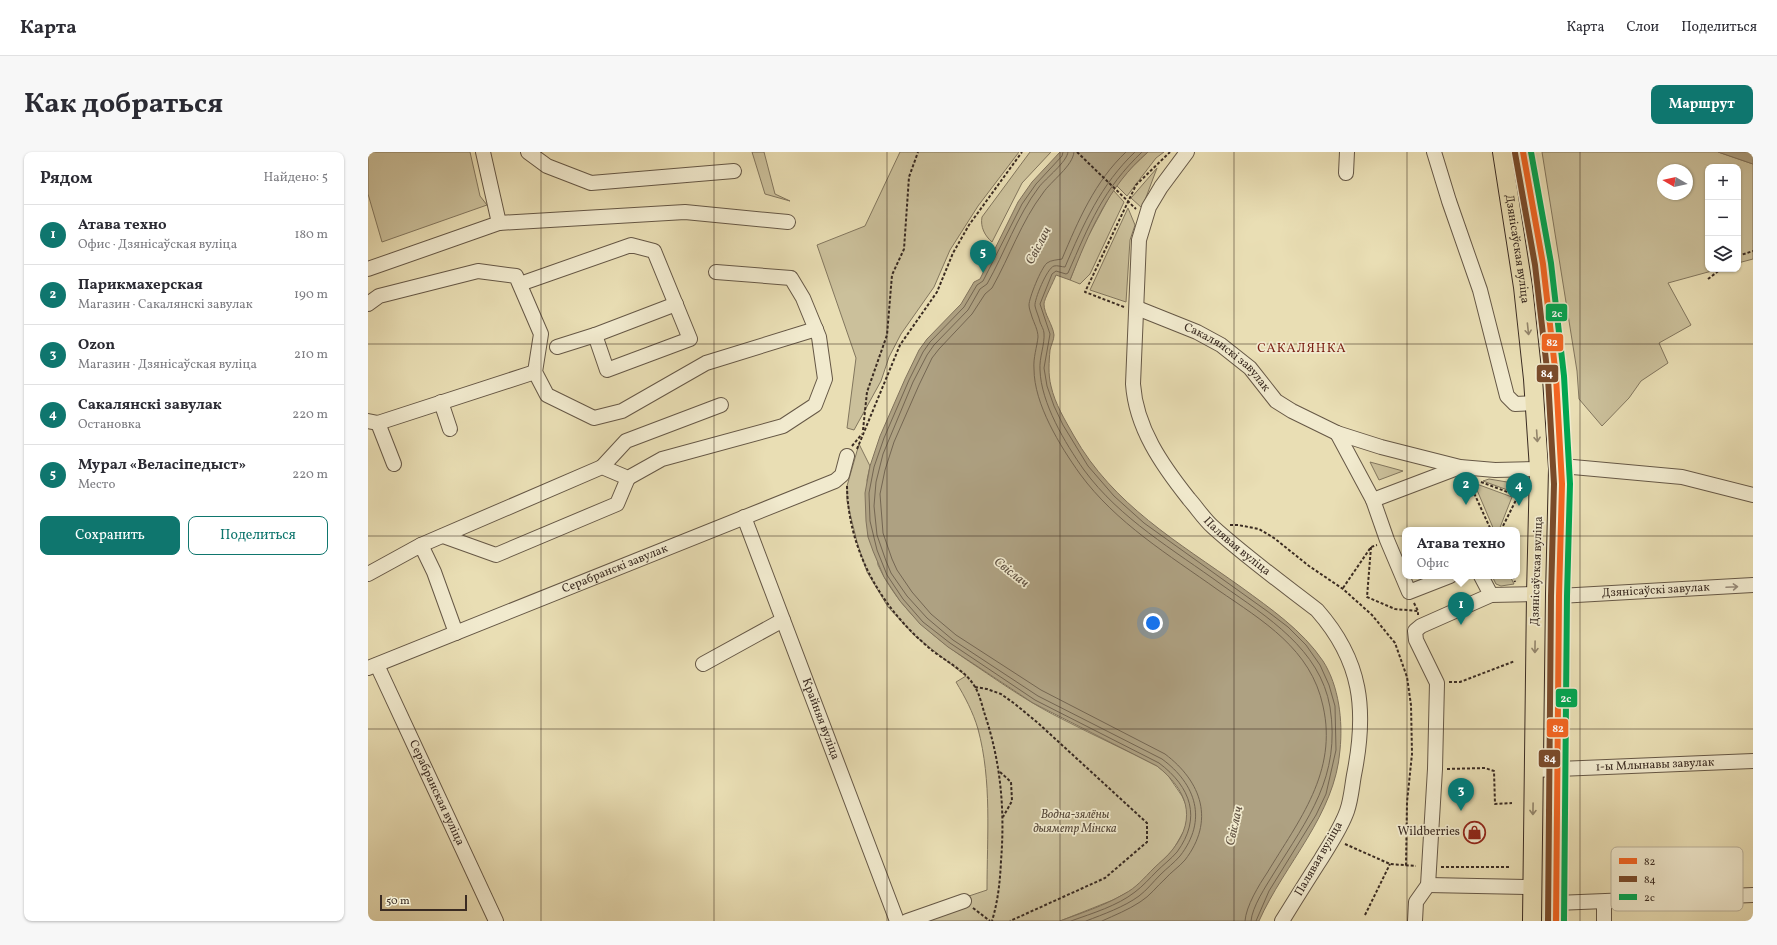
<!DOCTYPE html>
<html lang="ru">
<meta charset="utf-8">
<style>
body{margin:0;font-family:Vollkorn,serif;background:#f7f7f7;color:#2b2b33}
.controls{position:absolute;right:12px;top:12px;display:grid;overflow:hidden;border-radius:8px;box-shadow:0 1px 3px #0004}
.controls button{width:36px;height:36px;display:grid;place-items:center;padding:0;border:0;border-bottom:1px solid #e1e1e2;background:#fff;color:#2b2b33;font:20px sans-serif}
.compass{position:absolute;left:1289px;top:12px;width:36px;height:36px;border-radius:50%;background:#fff;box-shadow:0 1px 3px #0004;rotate:279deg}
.scale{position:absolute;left:12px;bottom:10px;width:87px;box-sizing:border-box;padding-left:4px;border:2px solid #3a2b22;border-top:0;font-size:11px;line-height:14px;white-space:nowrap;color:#3a2b22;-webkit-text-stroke:3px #f1eace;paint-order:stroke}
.you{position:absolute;left:785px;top:471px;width:14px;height:14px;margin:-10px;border:3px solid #fff;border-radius:50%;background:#1a73e8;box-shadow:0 0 0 6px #1a73e833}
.badge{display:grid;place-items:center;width:26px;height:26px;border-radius:50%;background:#0f766e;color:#fff;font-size:13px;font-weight:700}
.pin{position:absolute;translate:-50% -33px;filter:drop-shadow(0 1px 2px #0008)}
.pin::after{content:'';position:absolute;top:21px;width:14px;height:12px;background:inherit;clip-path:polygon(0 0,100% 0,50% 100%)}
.popup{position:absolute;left:1034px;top:375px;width:118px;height:52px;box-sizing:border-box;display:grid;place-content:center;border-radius:8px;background:#fff;filter:drop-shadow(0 1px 3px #0005);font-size:13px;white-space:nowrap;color:#7c7c81}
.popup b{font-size:15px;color:#2b2b33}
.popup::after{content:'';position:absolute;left:50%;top:100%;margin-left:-8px;border:8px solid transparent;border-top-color:#fff}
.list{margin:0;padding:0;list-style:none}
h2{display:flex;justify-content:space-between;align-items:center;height:52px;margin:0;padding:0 16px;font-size:17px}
h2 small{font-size:13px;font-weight:400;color:#7c7c81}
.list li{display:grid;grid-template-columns:26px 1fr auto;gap:12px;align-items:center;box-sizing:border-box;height:60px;padding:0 16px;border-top:1px solid #e1e1e2}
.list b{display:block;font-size:15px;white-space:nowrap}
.list p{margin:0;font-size:13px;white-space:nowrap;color:#7c7c81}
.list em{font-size:13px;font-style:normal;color:#7c7c81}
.actions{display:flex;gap:8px;padding:12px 16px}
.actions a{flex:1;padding:9px 0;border:1px solid #0f766e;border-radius:8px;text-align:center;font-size:14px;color:#0f766e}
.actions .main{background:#0f766e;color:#fff}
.icon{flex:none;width:22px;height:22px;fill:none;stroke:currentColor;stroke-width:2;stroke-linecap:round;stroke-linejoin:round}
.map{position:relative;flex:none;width:1385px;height:769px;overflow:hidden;border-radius:8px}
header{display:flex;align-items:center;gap:24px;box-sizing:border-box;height:56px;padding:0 20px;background:#fff;border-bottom:1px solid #e1e1e2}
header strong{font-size:19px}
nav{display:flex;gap:22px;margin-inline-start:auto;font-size:14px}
.intro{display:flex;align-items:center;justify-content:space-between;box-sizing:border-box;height:96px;padding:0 24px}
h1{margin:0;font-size:28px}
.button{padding:10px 18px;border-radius:8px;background:#0f766e;color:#fff;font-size:14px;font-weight:700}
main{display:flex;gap:24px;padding:0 24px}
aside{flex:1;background:#fff;border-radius:8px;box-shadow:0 1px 3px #0004}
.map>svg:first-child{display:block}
</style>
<header>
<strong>Карта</strong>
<nav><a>Карта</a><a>Слои</a><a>Поделиться</a></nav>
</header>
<div class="intro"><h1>Как добраться</h1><a class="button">Маршрут</a></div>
<main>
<aside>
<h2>Рядом<small>Найдено: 5</small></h2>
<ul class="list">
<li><span class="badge">1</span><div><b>Атава техно</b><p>Офис · Дзянісаўская вуліца</p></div><em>180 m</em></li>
<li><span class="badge">2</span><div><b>Парикмахерская</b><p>Магазин · Сакалянскі завулак</p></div><em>190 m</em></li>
<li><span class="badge">3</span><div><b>Ozon</b><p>Магазин · Дзянісаўская вуліца</p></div><em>210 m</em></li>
<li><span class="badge">4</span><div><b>Сакалянскі завулак</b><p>Остановка</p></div><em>220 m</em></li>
<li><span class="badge">5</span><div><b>Мурал «Веласіпедыст»</b><p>Место</p></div><em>220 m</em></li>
</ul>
<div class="actions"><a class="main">Сохранить</a><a>Поделиться</a></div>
</aside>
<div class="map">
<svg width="1385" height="769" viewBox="0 0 1385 769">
<rect width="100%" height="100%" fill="#e9deb4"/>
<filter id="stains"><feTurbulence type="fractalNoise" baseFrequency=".005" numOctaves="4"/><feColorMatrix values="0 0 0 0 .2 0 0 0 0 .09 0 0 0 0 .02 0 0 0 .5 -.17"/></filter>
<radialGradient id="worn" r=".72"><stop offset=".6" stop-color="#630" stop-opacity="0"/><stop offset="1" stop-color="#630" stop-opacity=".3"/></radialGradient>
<g fill="#cbc09b" stroke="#82765e" fill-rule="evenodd">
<polygon points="0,0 102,0 112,44 119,53 14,90 0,42"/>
<polygon points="384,0 396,0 407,42 422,49 397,42"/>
<polygon points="532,0 651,0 610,54 582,98 566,135 533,182 521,205 513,229 486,278 479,276 488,206 449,93 497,74"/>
<path d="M662,0H683L654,31L624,90C617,84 612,75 614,65Z"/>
<polygon points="780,0 796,0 788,6 759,44 748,33 762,17"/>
<path d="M1174,0H1350L1385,12V107L1370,111V15H1340V117H1351L1300,131L1323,173L1291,191L1300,211L1273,229L1261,246L1234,274L1211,247L1209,219ZM1295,18H1319V42H1295Z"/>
<polygon points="789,16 774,56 763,46"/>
<polygon points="745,38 756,50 722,122 712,132 702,128 716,92"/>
<polygon points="760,56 767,73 762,88 758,150 722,138"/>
<path d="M491,292L502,314L499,328L510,413C531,458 567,487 608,514C636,533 665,553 696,568C727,584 758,598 789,614L799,622L814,644L819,655L820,666L817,677L805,698L766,737L745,748L692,769H558L598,745L619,738C619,684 624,629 610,577C605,560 597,545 588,530L598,524L547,484L520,455L499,420L489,390L479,349V334Z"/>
<polygon points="1002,310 1035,319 1011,328"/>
<polygon points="1121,327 1145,331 1147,334 1145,340 1115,329"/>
<polygon points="1106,331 1144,345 1131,378 1126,378"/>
<polygon points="1124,424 1142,424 1146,432 1133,434 1128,432"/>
</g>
<g fill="#aea182" stroke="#80725c">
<path d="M692,0H780C740,34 721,81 702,128L688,123C686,129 676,147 676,152C676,162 685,173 686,183C686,188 683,193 682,198C681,210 680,222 683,234C687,252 697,268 706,284C745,353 810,390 873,435C903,457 934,478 955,509C971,534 975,569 972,598C967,663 917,711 891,769H692C713,761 736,754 756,742C768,736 776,726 786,716C792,710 800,704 805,697C830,665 818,637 789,614L665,551L580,495L552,472L532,449L516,425L505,399L500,385L498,369L497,341L502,314L512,284L537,227L551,198L559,187L593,152L606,130L612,127L650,50L664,30Z"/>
<polygon points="1350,0 1385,0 1385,12"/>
</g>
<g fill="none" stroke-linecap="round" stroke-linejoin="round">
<g stroke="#746652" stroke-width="1">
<path d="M695,0L694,4L668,32L654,52L615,129L609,133L596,155L562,190L555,200L541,228L516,286L506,315L501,341L502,369L509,398L519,423L535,447L555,470L582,491L667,548L791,611C823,635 834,666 809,700C803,707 795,713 789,719C782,726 775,734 767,740C749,754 725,761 703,769"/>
<path d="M700,0C699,10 678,26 671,35C649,64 637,100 619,132L612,137L600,158L566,193L559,203L545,230L515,302L508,330L506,354L509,383L518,409L523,421L539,444L559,466L585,488L670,544L794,607C828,632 840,668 812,704C806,711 799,716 792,723C785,730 779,738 771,744C756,755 736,762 718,769"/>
<path d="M706,0C705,14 683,29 675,41C653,70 642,104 624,136L617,142L604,162L571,197L564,206L551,233L526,290L517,318L512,342L515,381L524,407L529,418L544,440L563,462L588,483L673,538L797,602C834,630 847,669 817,708C811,715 803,720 797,727C789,734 782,744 772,750C760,758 747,763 734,769"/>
<path d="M758,0C727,29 710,69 694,107C689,108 683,108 679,111C673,116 661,146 661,153C661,157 663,161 664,165C666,171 670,178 670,185C669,195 665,206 666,217C666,252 692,294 712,322C748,371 801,403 850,438C895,469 943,497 955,554C970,620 931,668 899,721C891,733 878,754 877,769"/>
<path d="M767,0C733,32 715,73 697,115C694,115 689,113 686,114C679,116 666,148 667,154C668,159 671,165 672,170C673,173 676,178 676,181C677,192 671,206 672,218C673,251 697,291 716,318C752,367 806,398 854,433C899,465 952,497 962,555C973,625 940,666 906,721C898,734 884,755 883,769"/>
<path d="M774,0C735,37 721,73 700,121L698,122L688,119L684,122L672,152L682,182L676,216L679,234L686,254L695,273L720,314L746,344L776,371L899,459L920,475L938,493L952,513L961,533L967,554L968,598L958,642L948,663L901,739L888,769"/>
</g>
<defs>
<g id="minor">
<polyline points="160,0 179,14 223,31 366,19"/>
<path id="s1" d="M819,0L793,35L781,55L771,88L765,232C768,276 794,313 821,347C829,356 836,367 845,375C878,405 914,431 949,458C994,509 999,558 986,623C984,634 983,648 979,659C973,676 962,692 953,707C940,727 927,748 914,769"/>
<polyline points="1066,0 1081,49 1112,138 1139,244 1147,252 1166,251"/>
<polyline points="978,21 979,0"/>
<polyline points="131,71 317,60 420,70"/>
<polyline points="0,117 131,71 115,0"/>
<polyline points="152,132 263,93 286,99 322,187 239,218 227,183 189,195"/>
<polyline points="0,152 11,144 110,119 148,124 173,182 167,220 179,243 226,266 254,259 338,211 448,177"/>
<path id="s2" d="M769,156L829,180L853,193L882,216L908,249L924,259L969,281L1013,295L1092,315L1127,318L1171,317"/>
<polyline points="227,183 308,152"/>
<polyline points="73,250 82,277"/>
<polyline points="0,269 10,271 167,220"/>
<polyline points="10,271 26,312"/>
<polyline points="969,281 1005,348"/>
<polyline points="1194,314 1314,325 1385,343"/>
<polyline points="234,315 258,289 353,253"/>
<path id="s3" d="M376,365L529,769"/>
<polyline points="75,384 128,403 249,352 260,326"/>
<polyline points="53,393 234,315 260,326 294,307 415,274 447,253 457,227 451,185 435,146 423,126 348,120"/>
<polyline points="0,422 53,393 66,420 88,481"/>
<polyline points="1082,424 1041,440 1019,388 1005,348 1092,315"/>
<polyline points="1113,424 1123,443"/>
<path id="s4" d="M1191,444L1385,433"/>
<polyline points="335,512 415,468"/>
<path id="s5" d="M9,513L128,769"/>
<path id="s6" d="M0,516L467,329L474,323L479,304"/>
<path id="s7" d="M1166,618L1385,609"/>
<polyline points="1060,733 1164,735"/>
<polyline points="1236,750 1236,769"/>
<polyline points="1188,751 1385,743"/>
<polyline points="539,769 596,749"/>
<polyline points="1047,769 1048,750 1060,733 1067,617 1069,531 1048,488 1047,479 1053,474 1123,443 1168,442"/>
</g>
<g id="major">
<path id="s8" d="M1134,0L1155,135L1165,227L1171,317L1168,442L1164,769"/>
<polyline points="1155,0 1175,112 1188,225 1194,332 1191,444 1188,769"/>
</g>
</defs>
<use href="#minor" stroke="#665846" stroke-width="16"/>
<use href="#major" stroke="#3a2b22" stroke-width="20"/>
<g stroke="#3a2b22" stroke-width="2" stroke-dasharray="3 2" stroke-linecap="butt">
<polyline points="709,0 768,57"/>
<polyline points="1370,104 1385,99"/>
<polyline points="1340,127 1353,117"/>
<polyline points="756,155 717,140 768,33 802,0"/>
<polyline points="495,278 499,240 519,183 524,123 536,97 541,25 550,0"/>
<polyline points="484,294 494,282"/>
<polyline points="489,297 532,193 569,140 585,101 601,73 654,0"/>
<polyline points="1100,328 1123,378"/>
<polyline points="1113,330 1150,344 1133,378"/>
<path d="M479,334C480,397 512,454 559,494C574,508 597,517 607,535C612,543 614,554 617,563C633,611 637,659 633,709C632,730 630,749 624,769"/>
<polyline points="862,373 870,373 891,377 906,386 941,414 975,437 1004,463 1027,491 1039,525 1043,553 1044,602 1039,650 1038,714"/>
<polyline points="1149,381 1151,380"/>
<polyline points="1003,395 999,445 1027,457 1050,459 1050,463"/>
<polyline points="1145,424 1147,430"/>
<polyline points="975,436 1003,395 1009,393"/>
<polyline points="1046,451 1050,459"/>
<polyline points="1081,530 1092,530 1147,509"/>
<polyline points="607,535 619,537 633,542 647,552 670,571 779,671 779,690 737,726 642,769"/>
<polyline points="1079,617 1117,616 1126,619 1127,652 1144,651"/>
<polyline points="632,620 643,630 644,649 635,665"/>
<polyline points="977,692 1022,712 1048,714"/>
<polyline points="1073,715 1142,715"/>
<polyline points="605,756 622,769"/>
<polyline points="997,763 1022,712"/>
</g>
<use href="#minor" stroke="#f1eace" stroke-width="14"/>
<use href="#major" stroke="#e9deb4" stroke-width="18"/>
<defs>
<polyline id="bus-1" points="1155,0 1175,112 1188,225 1194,332 1191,444 1188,769"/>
<polyline id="bus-2" points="1147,1 1167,113 1180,226 1186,332 1183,444 1180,769"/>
<polyline id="bus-3" points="1163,0 1183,111 1196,224 1202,332 1199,444 1196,769"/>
</defs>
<use href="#bus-1" stroke="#f1eace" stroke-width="9"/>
<use href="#bus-2" stroke="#f1eace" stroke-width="9"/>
<use href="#bus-3" stroke="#f1eace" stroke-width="9"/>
<use href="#bus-1" stroke="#f26522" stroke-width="6"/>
<use href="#bus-2" stroke="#7a4b2a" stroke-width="6"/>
<use href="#bus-3" stroke="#00a651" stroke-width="6"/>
</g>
<defs><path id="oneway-shaft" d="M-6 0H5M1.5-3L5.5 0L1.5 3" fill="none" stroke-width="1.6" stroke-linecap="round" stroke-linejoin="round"/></defs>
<g stroke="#92846b">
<use href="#oneway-shaft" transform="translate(1160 177) rotate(84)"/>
<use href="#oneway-shaft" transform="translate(1169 284) rotate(86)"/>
<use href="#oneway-shaft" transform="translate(1167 495) rotate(91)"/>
<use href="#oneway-shaft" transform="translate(1165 657) rotate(91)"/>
</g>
<use stroke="#968a78" href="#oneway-shaft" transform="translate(1364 435) rotate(-3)"/>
<path fill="none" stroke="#3a2b22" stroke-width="1" stroke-opacity="0.55" d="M173,0V769M346,0V769M519,0V769M692,0V769M866,0V769M1039,0V769M1212,0V769M0,192H1385M0,384H1385M0,577H1385"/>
<defs>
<symbol id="shop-ring" viewBox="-11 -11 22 22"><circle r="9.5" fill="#f1eace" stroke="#8f2418" stroke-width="1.5"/><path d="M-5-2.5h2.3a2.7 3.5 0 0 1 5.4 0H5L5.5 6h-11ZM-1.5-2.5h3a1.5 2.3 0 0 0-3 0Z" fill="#8f2418"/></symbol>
</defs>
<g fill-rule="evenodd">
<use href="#shop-ring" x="1094" y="668" width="25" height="25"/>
</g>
<g text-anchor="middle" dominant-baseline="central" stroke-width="3.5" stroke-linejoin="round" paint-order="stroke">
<g font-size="12" fill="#3a2b22" stroke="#f1eace">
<text stroke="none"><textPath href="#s8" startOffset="98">Дзянісаўская вуліца</textPath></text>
<text stroke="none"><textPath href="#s2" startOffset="104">Сакалянскі завулак</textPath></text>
<text stroke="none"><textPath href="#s1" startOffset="443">Палявая вуліца</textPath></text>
<text stroke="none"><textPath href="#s6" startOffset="266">Серабранскі завулак</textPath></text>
<text transform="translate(1169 419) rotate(-88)">Дзянісаўская вуліца</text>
<text stroke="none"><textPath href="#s4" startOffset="97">Дзянісаўскі завулак</textPath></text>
<text stroke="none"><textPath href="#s3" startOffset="216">Крайняя вуліца</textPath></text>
<text stroke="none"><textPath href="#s7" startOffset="121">1-ы Млынавы завулак</textPath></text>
<text stroke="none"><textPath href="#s5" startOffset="141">Серабранская вуліца</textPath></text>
<text transform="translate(951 707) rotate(-60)">Палявая вуліца</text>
</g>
<g font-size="12" font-style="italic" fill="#57493a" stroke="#f1eace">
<text x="707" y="663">Водна-зялёны<tspan x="707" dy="14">дыяметр Мінска</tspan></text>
</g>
<g font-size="12" fill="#3a2b22" stroke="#f1eace" text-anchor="end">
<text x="1092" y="680">Wildberries</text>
</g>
<g font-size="13" font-style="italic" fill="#5d4e3f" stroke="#f1eace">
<text transform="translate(671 94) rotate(-62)">Свіслач</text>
<text transform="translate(643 421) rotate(38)">Свіслач</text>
<text transform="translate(867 674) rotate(-77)">Свіслач</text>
</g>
<g font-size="13" letter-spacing="1" fill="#7a1f14" stroke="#f1eace">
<text x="934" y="197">САКАЛЯНКА</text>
</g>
</g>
<rect x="1243" y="695" width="132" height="64" rx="6" fill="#f1eace" stroke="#bab19a" stroke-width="1"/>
<rect x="1251" y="706" width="18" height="6" fill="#f26522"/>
<rect x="1251" y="724" width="18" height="6" fill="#7a4b2a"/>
<rect x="1251" y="742" width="18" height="6" fill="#00a651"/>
<g font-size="11" fill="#3a2b22">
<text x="1276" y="713">82</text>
<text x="1276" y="731">84</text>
<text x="1276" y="749">2с</text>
</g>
<g stroke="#f1eace" stroke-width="1.5">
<rect x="1177" y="151" width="23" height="19" rx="4" fill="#00a651"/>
<rect x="1173" y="181" width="23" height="19" rx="4" fill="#f26522"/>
<rect x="1168" y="212" width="23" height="19" rx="4" fill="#7a4b2a"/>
<rect x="1187" y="536" width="23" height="20" rx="4" fill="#00a651"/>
<rect x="1178" y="566" width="23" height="20" rx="4" fill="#f26522"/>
<rect x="1170" y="597" width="23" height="19" rx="4" fill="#7a4b2a"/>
</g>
<g font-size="11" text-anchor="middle" font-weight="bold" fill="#fff">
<text x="1189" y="165">2с</text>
<text x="1184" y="194">82</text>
<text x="1179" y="225">84</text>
<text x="1198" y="550">2с</text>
<text x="1190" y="580">82</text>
<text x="1182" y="610">84</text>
</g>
<rect width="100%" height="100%" filter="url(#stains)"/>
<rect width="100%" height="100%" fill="url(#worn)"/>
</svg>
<div class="controls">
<button>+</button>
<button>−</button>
<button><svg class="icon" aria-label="layers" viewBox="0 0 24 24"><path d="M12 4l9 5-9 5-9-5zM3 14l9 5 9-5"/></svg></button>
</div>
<svg class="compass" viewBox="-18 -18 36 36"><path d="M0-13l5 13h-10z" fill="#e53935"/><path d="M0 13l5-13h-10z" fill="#7c7c81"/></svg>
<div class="scale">50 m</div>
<div class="you"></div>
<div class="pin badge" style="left:1093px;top:473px">1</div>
<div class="popup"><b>Атава техно</b>Офис</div>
<div class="pin badge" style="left:1098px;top:353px">2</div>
<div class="pin badge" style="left:1093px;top:659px">3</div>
<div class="pin badge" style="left:1151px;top:354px">4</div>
<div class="pin badge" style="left:615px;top:121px">5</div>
</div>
</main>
